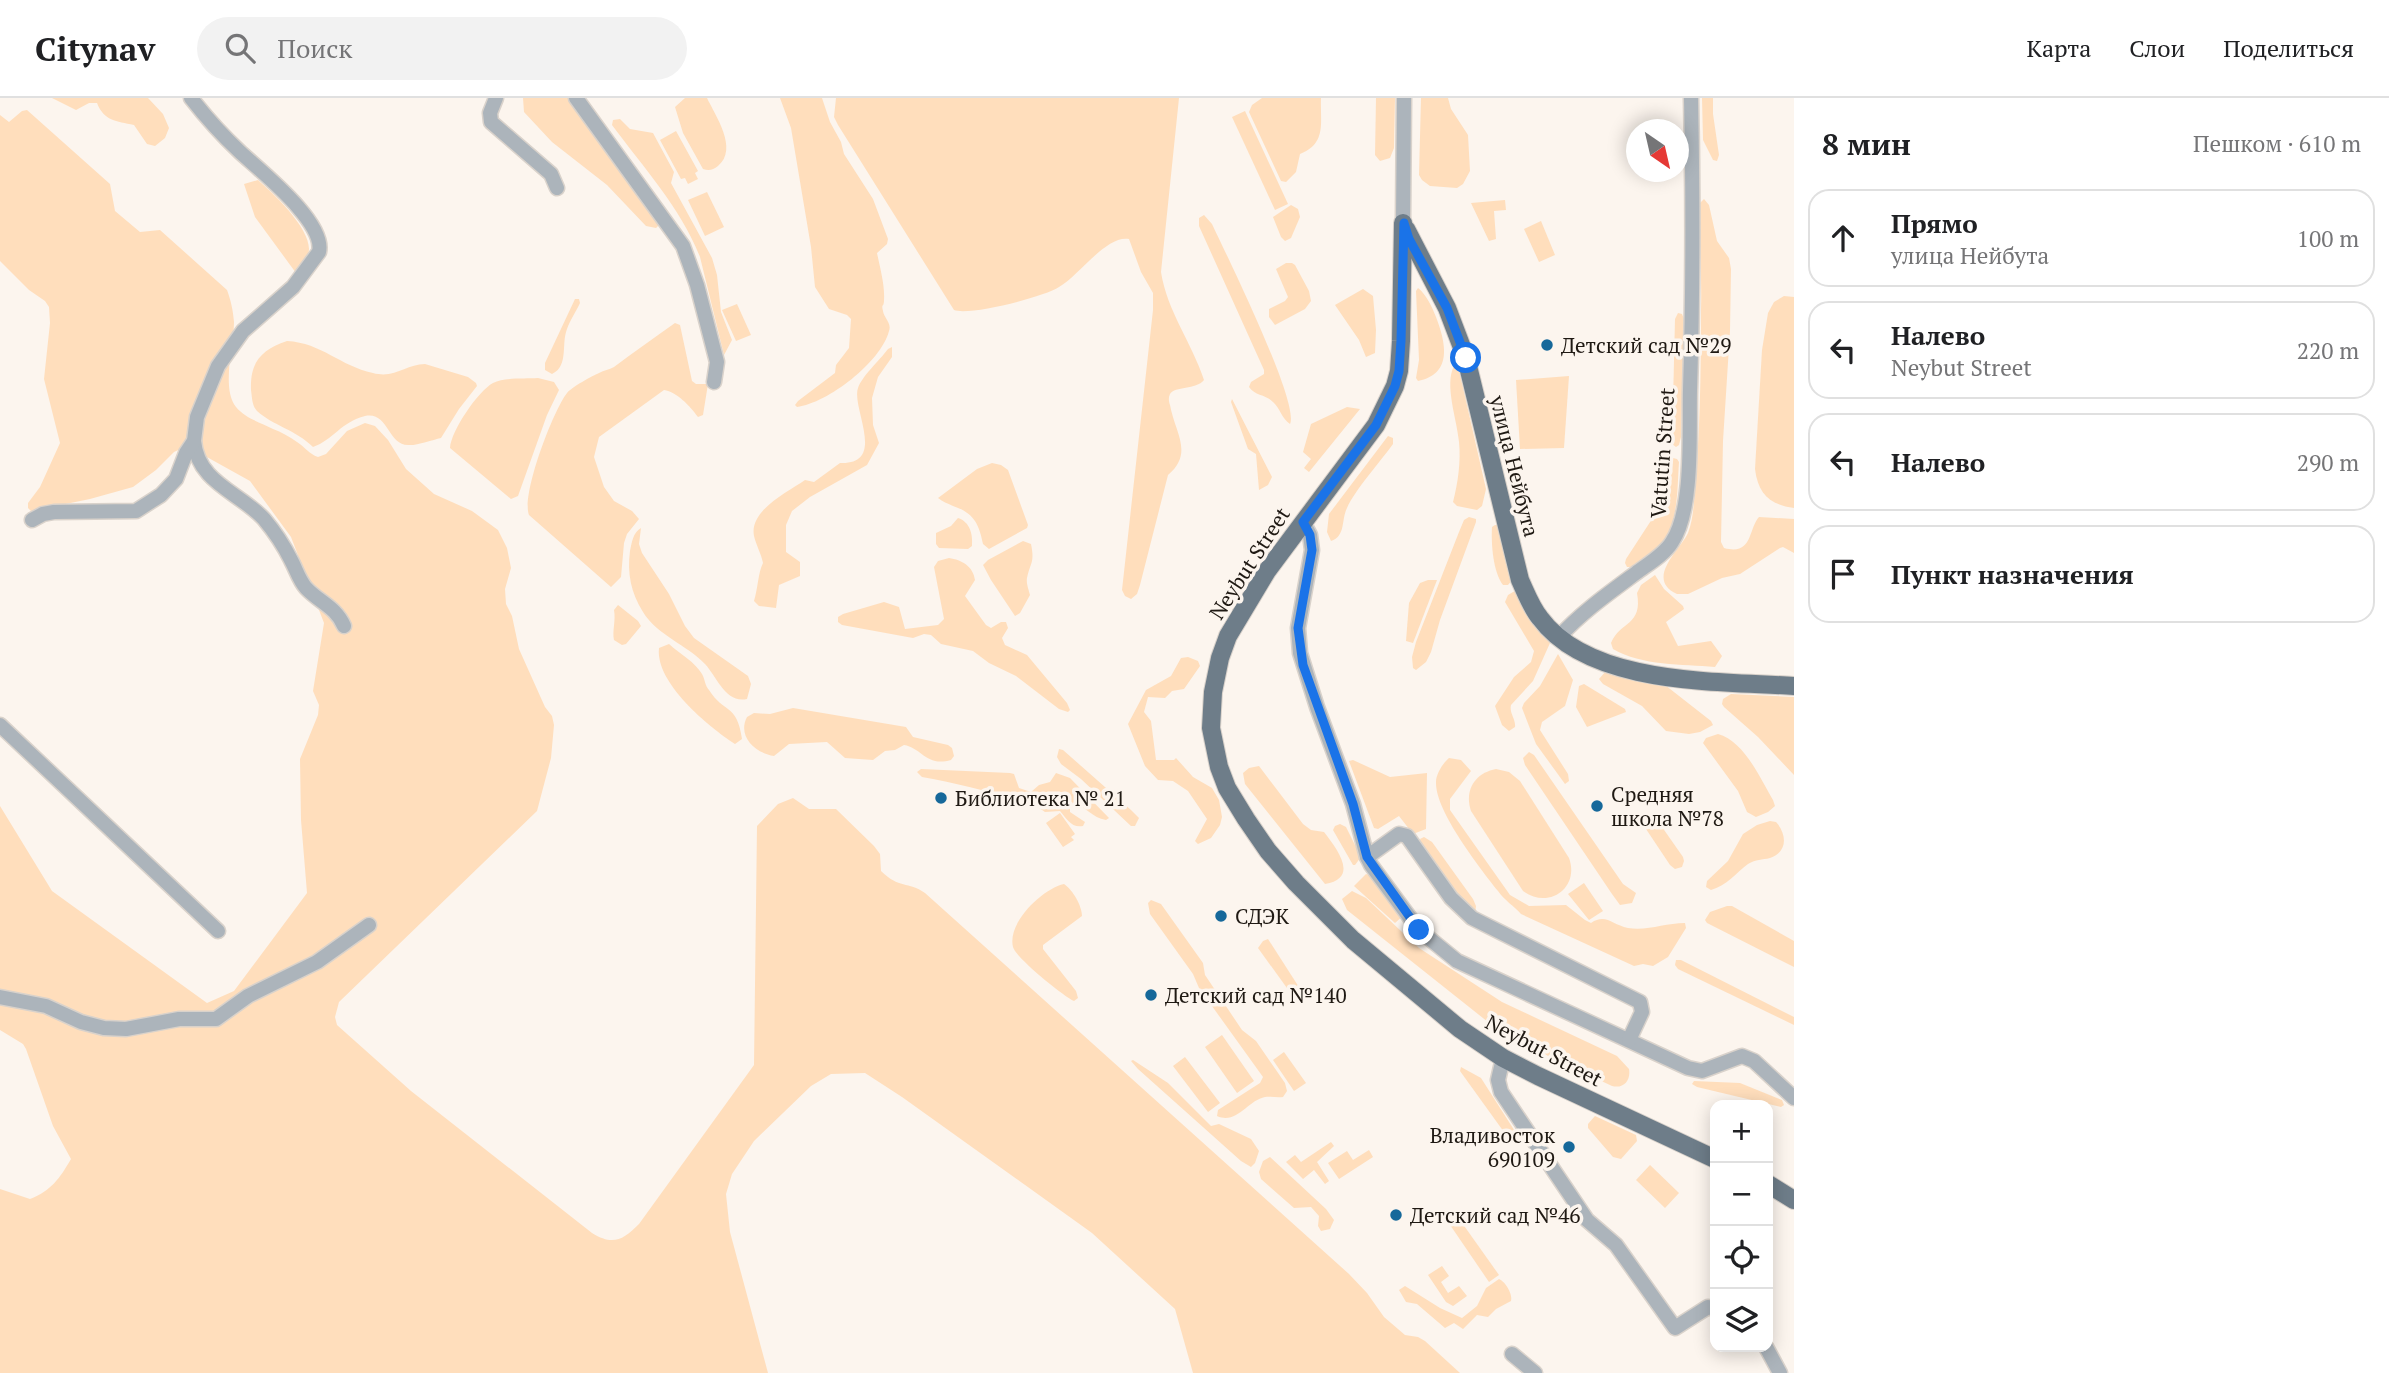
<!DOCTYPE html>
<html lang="ru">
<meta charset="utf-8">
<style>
body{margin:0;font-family:"PT Serif",serif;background:#f2f2f2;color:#202124}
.controls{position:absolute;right:21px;bottom:21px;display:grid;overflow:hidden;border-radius:14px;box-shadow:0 4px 18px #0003}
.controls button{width:63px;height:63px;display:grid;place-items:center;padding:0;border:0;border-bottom:2px solid #e0e0e0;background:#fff;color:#202124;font:35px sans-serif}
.compass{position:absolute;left:1626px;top:21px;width:63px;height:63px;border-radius:50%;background:#fff;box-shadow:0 4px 18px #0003;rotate:146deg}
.stop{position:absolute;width:21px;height:21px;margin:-16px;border:5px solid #1a73e8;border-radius:50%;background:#fff}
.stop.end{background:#1a73e8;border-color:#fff;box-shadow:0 2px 7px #0008}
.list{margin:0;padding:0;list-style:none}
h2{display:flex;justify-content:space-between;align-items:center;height:91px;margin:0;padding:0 28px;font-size:30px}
h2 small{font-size:23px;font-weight:400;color:#757577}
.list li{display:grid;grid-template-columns:46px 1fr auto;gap:21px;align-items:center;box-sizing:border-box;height:98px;margin:0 14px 14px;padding:0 14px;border:2px solid #e0e0e0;border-radius:21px}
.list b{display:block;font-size:26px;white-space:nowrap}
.list p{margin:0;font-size:23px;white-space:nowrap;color:#757577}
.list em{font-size:23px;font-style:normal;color:#757577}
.icon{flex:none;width:38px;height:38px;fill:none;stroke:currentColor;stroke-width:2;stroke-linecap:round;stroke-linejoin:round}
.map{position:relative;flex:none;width:1794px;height:1275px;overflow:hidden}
header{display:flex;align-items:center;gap:42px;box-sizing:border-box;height:98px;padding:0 35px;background:#fff;border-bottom:2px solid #e0e0e0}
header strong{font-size:33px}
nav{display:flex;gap:38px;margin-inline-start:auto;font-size:24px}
.search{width:490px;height:63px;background:#f2f2f2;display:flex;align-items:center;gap:18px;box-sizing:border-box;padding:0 24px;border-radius:38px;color:#757577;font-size:26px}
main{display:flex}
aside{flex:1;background:#fff}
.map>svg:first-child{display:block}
</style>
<header>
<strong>Citynav</strong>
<div class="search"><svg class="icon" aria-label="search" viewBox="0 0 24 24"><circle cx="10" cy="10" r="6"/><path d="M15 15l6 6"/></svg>Поиск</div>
<nav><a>Карта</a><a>Слои</a><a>Поделиться</a></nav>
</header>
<main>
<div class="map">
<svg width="1794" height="1275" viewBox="0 0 1794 1275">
<rect width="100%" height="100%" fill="#fcf5ee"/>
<g fill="#ffdebc">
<path d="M52,0H148L163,16L169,30L165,40L155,48L147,46L134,27C116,23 104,23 97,5H89L76,12Z"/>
<polygon points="523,0 569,0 623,78 651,110 659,127 656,130 646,128 607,87 552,44 524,14"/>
<path d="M685,0H707C715,17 739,51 718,68C713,72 709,73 703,71L683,35L675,9Z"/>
<path d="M780,0H822L830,24L841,44L844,56L873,101L888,141L887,146L877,155C880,170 885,187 884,202C884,210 881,205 883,213C884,220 892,225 889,233C881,264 828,305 797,309L795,307L798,303L835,275L836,267L849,250L851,221L847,217L829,211L815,189L811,149L791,30Z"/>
<path d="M836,0H1179L1161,174C1167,213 1192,245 1204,282C1196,292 1175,288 1170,296C1168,300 1169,304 1170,307C1175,335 1194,355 1168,377L1140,487L1137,496L1131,501L1125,498L1122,492L1153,212V195L1141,174L1129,141C1106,137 1079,178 1059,189C1044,199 969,218 954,212L838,27L834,19Z"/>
<path d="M1262,0H1321C1320,25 1327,45 1300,56L1296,74L1286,84L1281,83L1249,14L1252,7Z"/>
<polygon points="1376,0 1395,0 1394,50 1390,60 1380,63 1375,57"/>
<polygon points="1421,0 1448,0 1451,11 1468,37 1470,73 1463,86 1457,90 1430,88 1422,82 1419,77"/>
<polygon points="1702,0 1713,0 1713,16 1719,57 1717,63 1713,62 1703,42"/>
<path d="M27,12L110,86L115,113L140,134L160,132L227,192C231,203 233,212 234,224C234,246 221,291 236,309C246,321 260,324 273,331C281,334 290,339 297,344C305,349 309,356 318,359L326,356L347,333L365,325L375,328L388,342L406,371L434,396L472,413L498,432L507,450L511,470L505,491L506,506L512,518L519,551L545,609L552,618L554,627L551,660L537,713L339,904L335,919L337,927L411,993L592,1135C613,1148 623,1142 639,1126L754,967L757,728L778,706L793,700L809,711H836L874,748L880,756L881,773C899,791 908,783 925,795L1349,1176L1367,1195L1384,1219L1405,1237L1418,1239L1425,1243L1460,1275H1193L1175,1211L1092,1135L902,999L865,975L831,976L811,988L754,1043L732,1076L726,1096L730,1134L768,1275H0V1091L30,1101C51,1093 60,1080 71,1061L53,1028L26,951L23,946L0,932V708L52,793L207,905L234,893L307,795L301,722L300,661L318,617L319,607L313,593L324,525L291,439L250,383L187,348L174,354L156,372L133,389L90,401L31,413L28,410V405L40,389L60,345L44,281L50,225L49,209L45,203L29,192L0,163V17L9,24L22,13Z"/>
<polygon points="1245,13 1288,106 1275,112 1232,19"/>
<path d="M620,21L630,31L653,35L674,74L671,85L712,160L717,177L721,214L732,242L724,257L700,159C681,110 643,69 612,27L613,22Z"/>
<polygon points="676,33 698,73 695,75 698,81 688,86 685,80 681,81 660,42"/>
<path d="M258,82C274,96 316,135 308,157C306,163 300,170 296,175L255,119L244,86Z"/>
<polygon points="707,94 724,129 705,138 688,102"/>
<path d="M1704,101L1709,107L1717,143L1729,160L1731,171L1730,233L1723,343L1721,444L1724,450C1753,458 1748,431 1759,419L1794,421V455L1783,449L1780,450L1740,476L1722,480L1688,496H1677C1645,481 1679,453 1688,435C1692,425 1693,414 1694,404C1700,340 1701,276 1701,212C1702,176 1699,141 1700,105Z"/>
<polygon points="1505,102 1506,112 1494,113 1496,141 1489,143 1471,105"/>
<polygon points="1291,107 1298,111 1300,119 1291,140 1285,143 1281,139 1273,119"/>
<path d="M1204,117L1212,126C1225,154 1300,305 1290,326C1282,321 1280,310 1273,304C1265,296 1255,298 1249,289L1251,284L1264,276V272L1199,128V120Z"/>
<polygon points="1541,123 1555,157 1539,164 1524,131"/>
<polygon points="1286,165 1292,165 1295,167 1309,193 1311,203 1305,211 1275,227 1269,219 1269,211 1285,203 1288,199 1276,171"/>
<path d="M1418,190C1426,196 1432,209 1436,219C1446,245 1453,276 1418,283L1416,280L1419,262L1416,193Z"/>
<polygon points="1363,191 1373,198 1376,232 1375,255 1366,259 1359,242 1335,207"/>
<path d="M1784,198L1794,199V410C1770,407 1758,396 1755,371L1762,252L1768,215L1774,204Z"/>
<path d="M575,201H579L580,205C576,214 570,222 567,231C561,246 569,268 552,276L545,272V265Z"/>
<polygon points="737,206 751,237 736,243 722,212"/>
<polygon points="1678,215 1682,216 1684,221 1681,339 1679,347 1676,349 1672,346 1675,221"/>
<path d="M675,225L680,227L692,283L696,286H708L703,317L698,319C690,308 677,294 664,292L599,339L594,359L604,389L614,403L632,413L639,421L627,436L624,445L621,479L611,489L529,417C521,397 553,313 567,295C572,289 592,278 599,275C604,272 609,272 614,269C634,254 655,239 675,225Z"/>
<path d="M287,243C322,245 340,268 373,275C395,281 406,266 425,266L468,279L476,285L477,288L459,311L441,340C432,342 416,348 408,347C388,347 388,313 365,318C341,324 333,342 313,349C296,332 272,327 257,313C252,308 252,299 251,292C250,264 261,252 287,243Z"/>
<path d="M892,249V259L878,279L872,300L873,327L879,345L867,367L810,399L792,413L786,427V454L800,464V478L779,487L776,510L759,508L754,503C758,490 758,475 763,465C761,455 756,447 754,438C749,412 788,394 805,382L814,384L840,365C888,367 851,309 858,290C862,278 880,262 888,251Z"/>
<path d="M1454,268L1458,270L1461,281L1486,391L1482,408L1477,412L1457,408L1453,404C1458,385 1461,363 1459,344C1457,321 1444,287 1454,268Z"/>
<polygon points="1569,278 1564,350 1520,351 1516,282"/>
<path d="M538,280L554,284L559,292L547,317L518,398L511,401L450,350C451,333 478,293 493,285C505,279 525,281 538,280Z"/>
<polygon points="1232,301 1272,379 1268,387 1259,392 1256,356 1248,351 1231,304"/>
<polygon points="1347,309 1360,311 1309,374 1304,370 1311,361 1303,354 1311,326"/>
<path d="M1388,338L1393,340V346C1380,364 1355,392 1347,410C1341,422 1346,438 1331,443L1327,434L1329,416Z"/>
<path d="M1673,360L1677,361L1679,364C1677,390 1679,424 1662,445C1653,454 1641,461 1631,469H1627L1625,465L1626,461L1654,418L1669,364Z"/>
<path d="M992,365L1001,367L1008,372L1028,427L1027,430L989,451L983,446C979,426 974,415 953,408C947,405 943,404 938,400L977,371Z"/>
<polygon points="1469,419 1476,421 1476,424 1440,522 1431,554 1426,564 1416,572 1413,570 1412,559 1416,544 1459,434 1464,422"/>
<path d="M958,420C970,424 973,436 972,448L968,451L939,450L936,446V435L951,428Z"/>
<path d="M1495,427H1499L1513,481L1508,487H1503C1493,474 1491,446 1492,429Z"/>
<path d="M641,430L639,446L642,455L669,496L685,528L694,540L748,578L751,586L747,601C726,606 717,579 705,566C687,547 657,537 643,514C631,495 627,475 630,453C632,443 633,435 641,430Z"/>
<path d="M1023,443L1031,446C1035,465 1030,465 1027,480C1026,485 1029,493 1030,497L1020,515L1015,518L991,482L983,467L988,462Z"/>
<path d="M949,460C962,462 973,468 975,482L965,498L986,527L991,530L1001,524H1006L1008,530L1002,540L1005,547L1027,557L1067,605L1070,612L1068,614L1059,611L1016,578L989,565L973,553L941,546L931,537L924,536L913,540L842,527L838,524V519L843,516L884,504L899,509L905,531L938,527L944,521L934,469L938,463Z"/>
<path d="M1655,477L1664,491L1683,508L1684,511L1666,524L1678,548L1711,543L1722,558L1715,569C1682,566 1642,568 1613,551L1611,545C1620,523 1643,528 1637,495L1641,487Z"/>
<polygon points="1428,482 1437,482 1413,545 1406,543 1409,505 1420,485"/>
<path d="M1518,491L1548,539L1550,545L1533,583L1511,607C1509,615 1516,621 1515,629L1509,633L1502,627L1495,608L1514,579L1531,564L1534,553L1505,504L1508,497Z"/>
<path d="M618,507L638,523L641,528L626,546L622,547L614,542C612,533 616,523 614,512Z"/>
<path d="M669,546C680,556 695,564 702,576C705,581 705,588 709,592C724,616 737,605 742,641L735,646C709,629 655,585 659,550Z"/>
<polygon points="1558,556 1573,582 1565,608 1542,624 1540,632 1568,676 1569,683 1565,686 1536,646 1522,610 1524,605 1540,588"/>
<polygon points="1188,559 1198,563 1200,568 1184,591 1172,593 1165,600 1148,599 1144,614 1151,623 1156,662 1174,662 1176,660 1193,679 1212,690 1219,702 1222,719 1220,727 1211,740 1198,746 1195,743 1207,721 1188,693 1173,683 1158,682 1145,668 1128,626 1146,592 1171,578 1181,560"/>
<polygon points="1606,573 1665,587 1711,623 1713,627 1700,634 1689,636 1666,633 1642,608 1603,586 1599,581"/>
<polygon points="1584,586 1625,611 1626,614 1587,629 1576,609 1579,588"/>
<polygon points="1731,596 1794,599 1794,677 1758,639 1724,609 1722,606 1723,601"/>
<path d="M793,610L906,629L913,639L948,647L952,650L954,658L951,662C926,669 922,650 904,647L895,652L885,653L873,662L845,660L827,644L789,646L774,658C755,655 737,638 747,619L754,615L770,616Z"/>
<path d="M1718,636C1744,643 1760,680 1773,702L1775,708L1768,714L1756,719L1747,714L1738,693L1703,645L1706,640Z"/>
<polygon points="1059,651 1063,652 1131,712 1139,720 1135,728 1131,728 1081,681 1061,666 1057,659"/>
<polygon points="1529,654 1534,657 1623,786 1636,795 1632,805 1620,807 1612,796 1525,667 1523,660"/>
<path d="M1449,660L1461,662L1471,673L1450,701V712L1510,797L1529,808L1566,807L1585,822L1591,825C1606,815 1612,827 1628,830C1648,833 1665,825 1685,825L1686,830L1668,859L1653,868L1643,866L1634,868L1521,816C1514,808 1504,802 1498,793C1480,770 1435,713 1436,684C1436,676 1443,665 1449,660Z"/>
<polygon points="1353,662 1390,679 1427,675 1426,731 1413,736 1399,718 1378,731 1374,730 1349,663"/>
<path d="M1259,668L1303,726L1311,732L1324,734C1337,751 1360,780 1325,786L1245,686L1243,675L1249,670Z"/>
<path d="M921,671L1010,675L1014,676L1019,690L1031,694L1039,687L1050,684L1056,675L1070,680L1109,720L1106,722C1092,720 1086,708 1074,706L1070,709V714L1085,724L1083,728C1071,730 1067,721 1060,713L1045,714C1036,707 1030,707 1020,703C987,693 956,685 922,679L917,674Z"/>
<path d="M1496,671L1509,674L1520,683L1569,760C1580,790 1548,812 1523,793L1471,713C1464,692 1475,675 1496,671Z"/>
<polygon points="1060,715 1075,736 1071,739 1074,742 1063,749 1046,725"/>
<polygon points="1646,716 1650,716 1655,719 1683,759 1684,763 1682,769 1675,771 1670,767 1644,728 1642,720"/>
<path d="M1770,723L1776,724C1787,736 1788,754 1770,760C1762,762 1756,761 1748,766C1736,775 1726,788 1711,792L1706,789L1707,783L1728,763L1743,736L1757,727Z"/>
<polygon points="1340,726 1346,729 1361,759 1355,767 1353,767 1333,732 1335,728"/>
<polygon points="1424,739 1432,744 1473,801 1476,808 1475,818 1454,795 1421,747 1420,741"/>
<polygon points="1366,776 1376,779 1404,817 1395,825 1354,788"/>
<polygon points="1584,785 1603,813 1589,822 1568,796"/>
<path d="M1064,786C1073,792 1082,808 1082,818L1043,847V851L1076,893L1078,900L1074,903C1063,898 1016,860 1013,849C1007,825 1042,791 1064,786Z"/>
<path d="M1352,793L1366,800L1419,850L1502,904L1617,958L1629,971C1631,982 1624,991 1612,988L1544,956L1493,928L1347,812L1342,801Z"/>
<path d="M1151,802L1161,806L1203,865L1205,877L1242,932L1256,943L1285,985L1287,993L1283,999C1277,1000 1271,998 1265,999C1248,1002 1237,1027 1217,1018L1218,1012L1260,985L1263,979L1199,890L1193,876L1150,816L1148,805Z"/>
<polygon points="1727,808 1732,808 1794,843 1794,869 1707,825 1705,822 1710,814"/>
<polygon points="1268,841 1304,897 1297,904 1258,850 1263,843"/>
<polygon points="1676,862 1681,862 1794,919 1794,927 1678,871 1675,867"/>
<polygon points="1222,937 1254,983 1237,995 1205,949"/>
<polygon points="1284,954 1306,985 1294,993 1273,962"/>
<polygon points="1185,959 1220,1005 1208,1014 1173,968"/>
<polygon points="1133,962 1168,985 1211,1028 1219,1026 1251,1041 1259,1053 1255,1065 1251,1069 1241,1063 1138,971 1131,963"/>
<polygon points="1461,969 1481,980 1516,1035 1515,1042 1509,1041 1460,973"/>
<polygon points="1694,983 1740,985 1782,1002 1784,1007 1781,1009 1697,989 1692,986"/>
<polygon points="1595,1018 1636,1037 1637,1043 1621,1061 1613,1059 1588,1030 1588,1026"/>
<polygon points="1331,1044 1334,1048 1317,1064 1329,1083 1325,1086 1314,1072 1303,1081 1286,1064 1295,1057 1301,1064"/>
<polygon points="1369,1052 1373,1059 1339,1081 1328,1065 1347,1053 1353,1062"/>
<polygon points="1270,1059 1326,1111 1334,1122 1330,1131 1321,1133 1318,1128 1319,1118 1311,1109 1294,1110 1261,1081 1259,1074 1263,1063"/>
<polygon points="1650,1067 1679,1095 1665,1110 1636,1082"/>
<polygon points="1455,1115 1499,1177 1489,1184 1446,1121"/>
<polygon points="1442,1168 1449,1178 1441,1184 1448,1195 1459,1188 1467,1198 1453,1208 1446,1204 1428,1177"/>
<path d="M1499,1181C1506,1184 1513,1197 1511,1203L1496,1211L1488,1219L1477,1217L1463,1231L1454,1225L1445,1230L1417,1206L1406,1204L1399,1192L1405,1188L1440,1210L1462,1220L1477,1208L1486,1190Z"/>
</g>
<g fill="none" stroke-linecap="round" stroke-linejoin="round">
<defs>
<g id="minor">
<polyline points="496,0 490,15 491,24 551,76 557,90"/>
<polyline points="576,0 683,148 697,187 717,264 714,284"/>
<polyline points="1403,125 1404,0"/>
<path d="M194,343C198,385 239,394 264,421C274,433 284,448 291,462C296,471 299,482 306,490C319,504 336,509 344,528"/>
<path d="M32,422L43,416L54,414L136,413L161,397L176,381L186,355L194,343L197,319L218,268L243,233L293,189L319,154C326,124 259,72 239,53C222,37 205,18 191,0"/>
<polyline points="1303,424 1310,437 1312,452 1298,530 1300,555 1317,609 1353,706 1367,759 1371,767 1419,832 1457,863 1688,970 1702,973 1742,958 1754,963 1794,1000"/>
<path d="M1559,539C1582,514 1609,495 1636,475C1648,466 1664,457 1672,444C1694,411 1689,333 1690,292C1693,195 1693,98 1691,0"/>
<polyline points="0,627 218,833"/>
<polyline points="1367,759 1399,736 1407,738 1451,800 1472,820 1640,904 1642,914 1629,942"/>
<polyline points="0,899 46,908 81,924 104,930 126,931 179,921 216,921 248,898 317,864 369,827"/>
<polyline points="1503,960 1498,982 1501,994 1587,1122 1616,1147 1675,1230 1708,1209 1715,1211"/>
<polyline points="1766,1249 1780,1275"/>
<polyline points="1512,1256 1535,1275"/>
</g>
<g id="major">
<polyline points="1403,125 1401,243 1399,273 1395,288 1376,327 1267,473 1228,538 1220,560 1213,594 1211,630 1219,669 1227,690 1246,721 1268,753 1296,785 1353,842 1460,931 1503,960 1538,978 1715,1061"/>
<path d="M1406,131L1447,210L1466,260L1520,482C1526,495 1531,509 1540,520C1590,588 1719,583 1794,588"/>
<polyline points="1768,1086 1794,1102"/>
</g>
</defs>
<use href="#minor" stroke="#d9d2cb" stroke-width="17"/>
<use href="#major" stroke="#d9d2cb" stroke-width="20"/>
<use href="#minor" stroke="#acb4bb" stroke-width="14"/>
<use href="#major" stroke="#6e7d89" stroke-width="18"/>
</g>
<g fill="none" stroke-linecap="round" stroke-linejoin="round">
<polyline stroke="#1a73e8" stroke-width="9" points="1419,832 1367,759 1353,706 1303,567 1298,530 1312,452 1310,437 1303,424 1376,327 1395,288 1399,273 1401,243 1404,125 1409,141 1447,210 1466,260"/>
</g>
<g fill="#16689a" stroke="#fcf5ee" stroke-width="2.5">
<circle cx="1547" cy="247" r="7"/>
<circle cx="941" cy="700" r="7"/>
<circle cx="1597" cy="708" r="7"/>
<circle cx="1221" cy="818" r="7"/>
<circle cx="1151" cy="897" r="7"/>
<circle cx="1569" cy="1049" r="7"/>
<circle cx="1396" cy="1117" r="7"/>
</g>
<g text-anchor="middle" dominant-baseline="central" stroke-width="7" stroke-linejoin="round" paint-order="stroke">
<g font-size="21" fill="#1f1913" stroke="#fcf5ee" text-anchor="start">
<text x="1561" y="247">Детский сад №29</text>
<text x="1611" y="696">Средняя<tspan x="1611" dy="24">школа №78</tspan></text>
<text x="955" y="700">Библиотека № 21</text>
<text x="1235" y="818">СДЭК</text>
<text x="1165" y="897">Детский сад №140</text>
<text x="1555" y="1037" text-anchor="end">Владивосток<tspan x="1555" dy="24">690109</tspan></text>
<text x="1410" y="1117">Детский сад №46</text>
</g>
<g font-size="21" fill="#1f1913" stroke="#fcf5ee">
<text transform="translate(1662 355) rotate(-86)">Vatutin Street</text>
<text transform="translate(1515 368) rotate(76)">улица Нейбута</text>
<text transform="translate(1249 465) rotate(-57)">Neybut Street</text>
<text transform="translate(1544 952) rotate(28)">Neybut Street</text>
</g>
</g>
</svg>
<div class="controls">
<button>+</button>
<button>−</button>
<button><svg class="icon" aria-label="locate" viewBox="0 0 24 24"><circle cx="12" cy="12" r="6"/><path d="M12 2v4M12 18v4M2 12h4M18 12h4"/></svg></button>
<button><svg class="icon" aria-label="layers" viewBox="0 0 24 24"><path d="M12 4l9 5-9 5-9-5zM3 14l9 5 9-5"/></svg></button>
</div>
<svg class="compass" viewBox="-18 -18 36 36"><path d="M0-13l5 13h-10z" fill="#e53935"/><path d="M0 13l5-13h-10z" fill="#757577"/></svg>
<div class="stop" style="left:1466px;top:260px"></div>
<div class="stop end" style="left:1419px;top:832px"></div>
</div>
<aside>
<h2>8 мин<small>Пешком · 610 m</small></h2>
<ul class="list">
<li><svg class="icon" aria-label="ahead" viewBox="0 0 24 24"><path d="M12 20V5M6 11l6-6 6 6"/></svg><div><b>Прямо</b><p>улица Нейбута</p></div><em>100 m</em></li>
<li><svg class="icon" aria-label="left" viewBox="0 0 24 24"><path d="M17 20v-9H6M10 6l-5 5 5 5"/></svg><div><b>Налево</b><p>Neybut Street</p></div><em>220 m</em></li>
<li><svg class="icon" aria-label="left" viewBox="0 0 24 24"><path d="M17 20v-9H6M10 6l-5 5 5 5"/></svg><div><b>Налево</b></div><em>290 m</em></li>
<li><svg class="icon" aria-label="arrive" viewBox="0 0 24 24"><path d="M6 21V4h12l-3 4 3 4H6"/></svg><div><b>Пункт назначения</b></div></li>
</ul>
</aside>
</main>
